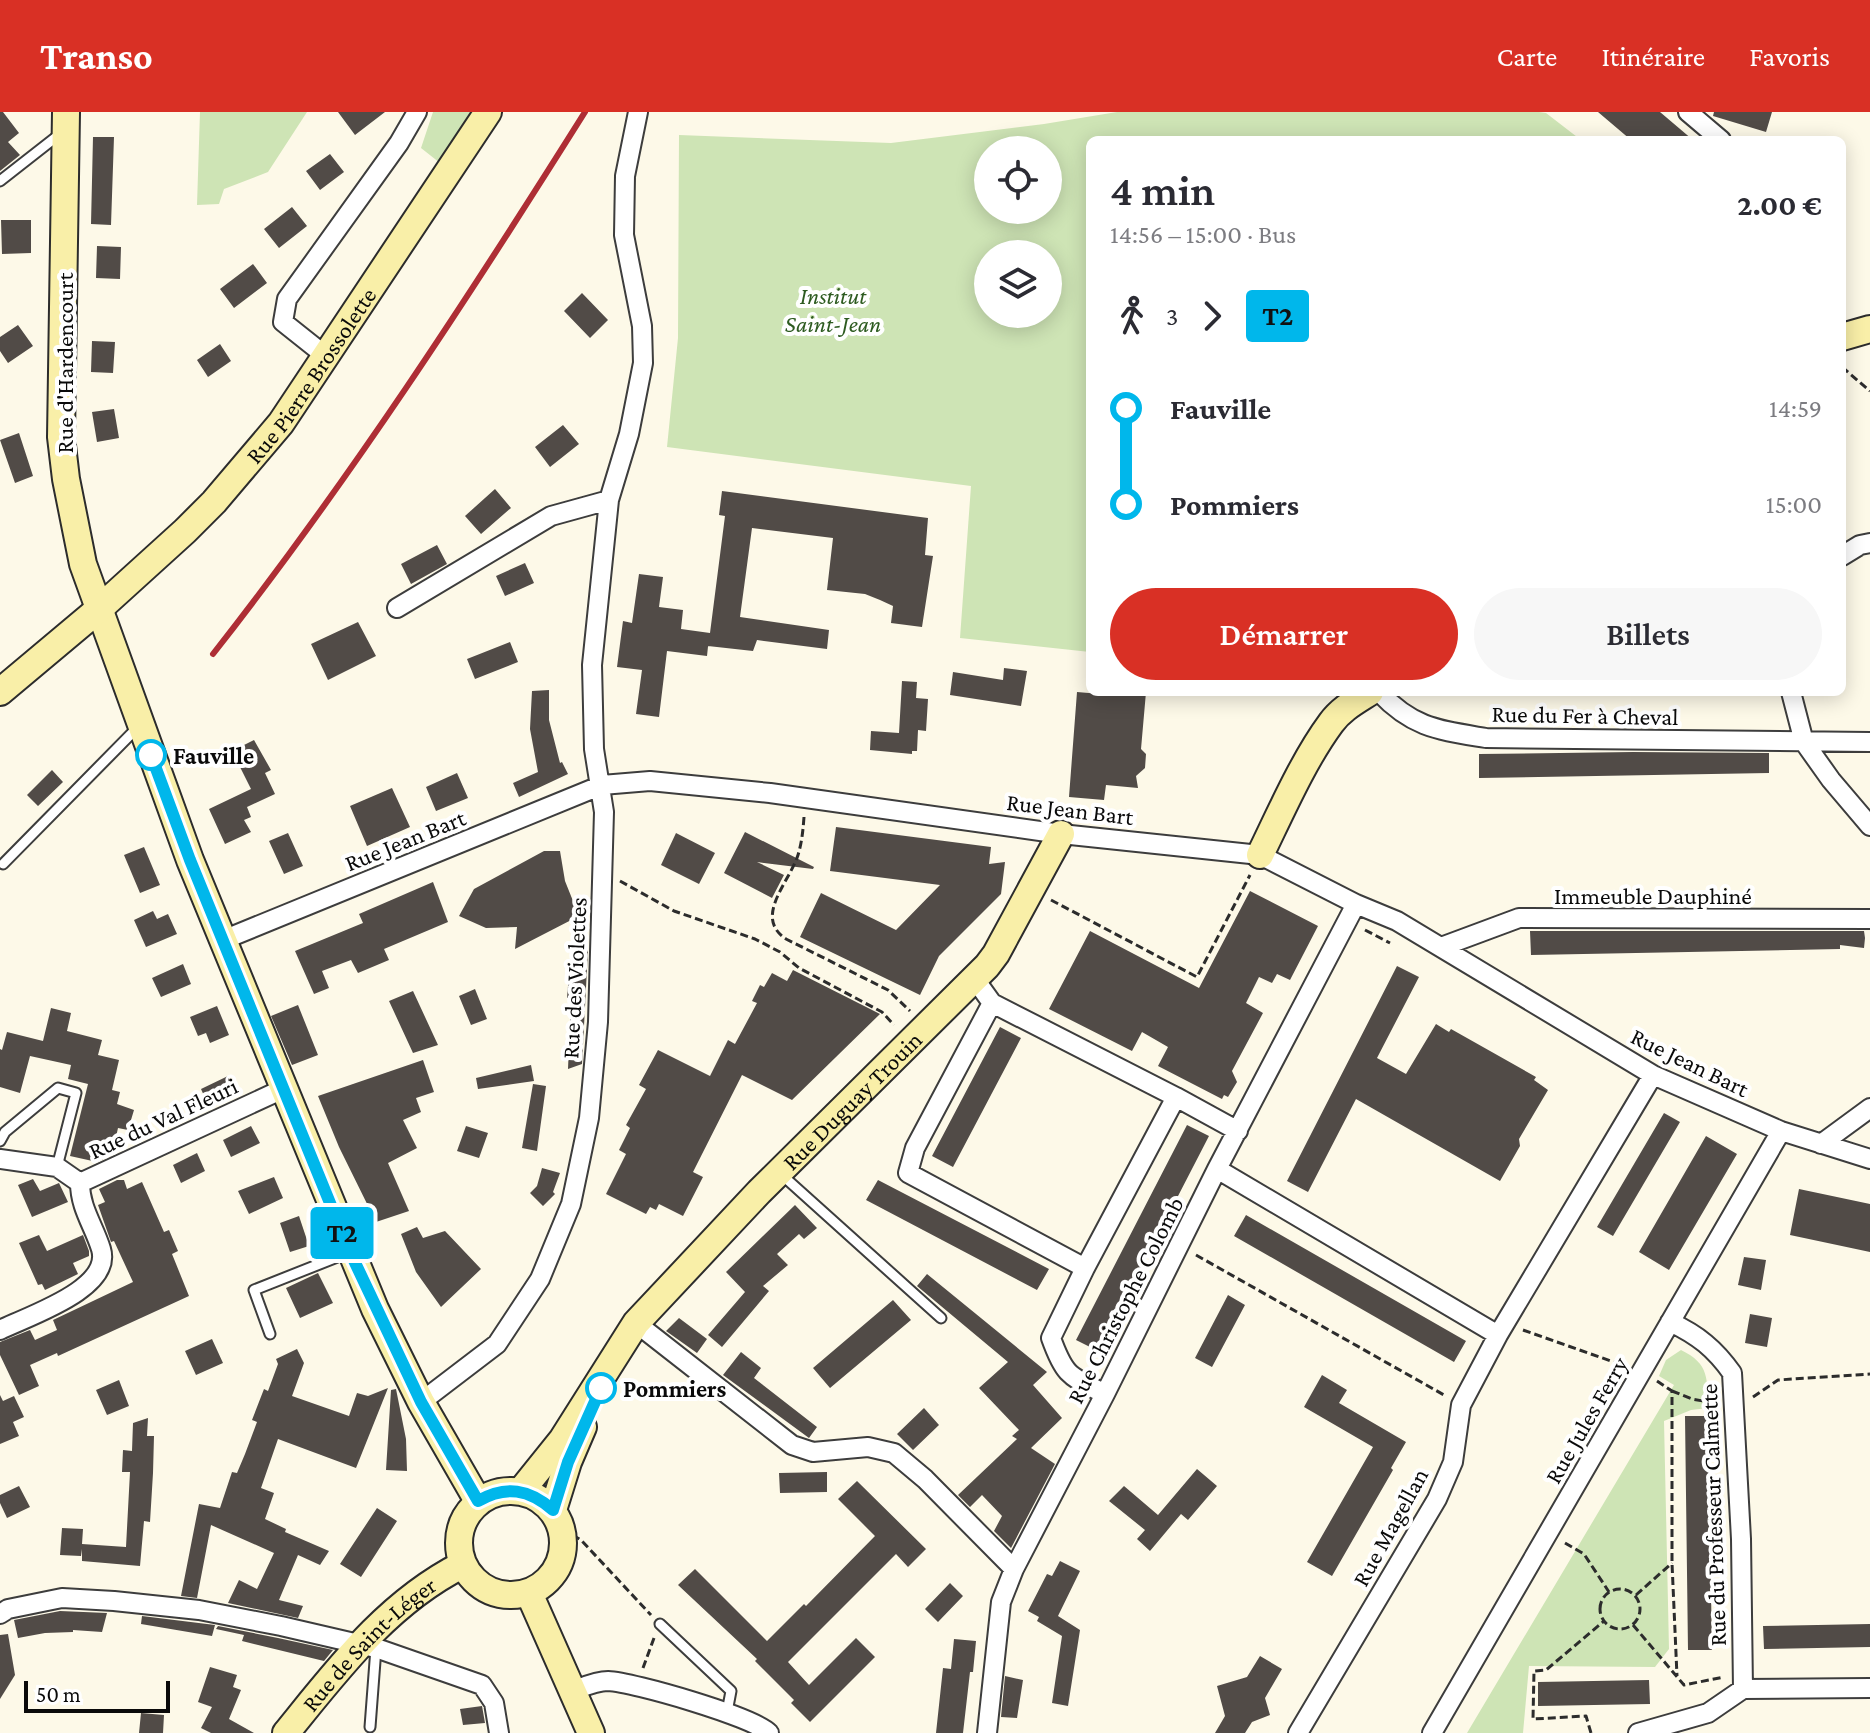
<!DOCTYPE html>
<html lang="fr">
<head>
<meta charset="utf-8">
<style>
	body { margin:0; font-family:"Crimson Pro",serif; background:#f7f7f7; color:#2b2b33; height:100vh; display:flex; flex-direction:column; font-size:30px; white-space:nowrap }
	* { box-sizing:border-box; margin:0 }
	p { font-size:26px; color:#7c7c81 }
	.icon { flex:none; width:44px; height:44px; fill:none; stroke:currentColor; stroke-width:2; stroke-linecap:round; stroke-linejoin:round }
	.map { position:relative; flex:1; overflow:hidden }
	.details { position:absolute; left:1086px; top:24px; width:760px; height:560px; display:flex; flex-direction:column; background:#fff; border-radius:12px; box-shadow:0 4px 20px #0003 }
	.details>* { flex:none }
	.badge { padding:0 16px; border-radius:6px; font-size:28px; line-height:52px }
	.tools { position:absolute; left:974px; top:24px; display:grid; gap:16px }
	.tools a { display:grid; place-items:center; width:88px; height:88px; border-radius:50%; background:#fff; box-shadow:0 4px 20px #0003; font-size:40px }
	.scale { position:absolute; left:24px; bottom:20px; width:146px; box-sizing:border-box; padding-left:8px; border:4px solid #0a0a0a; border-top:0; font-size:22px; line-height:28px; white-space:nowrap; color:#0a0a0a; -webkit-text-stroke:6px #fff; paint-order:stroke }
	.map>.badge { position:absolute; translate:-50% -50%; box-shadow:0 0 0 4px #fff }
	.legs { display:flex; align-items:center; gap:12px; height:88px; padding:0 24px; font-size:26px }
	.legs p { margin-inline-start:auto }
	.head { display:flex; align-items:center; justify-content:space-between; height:136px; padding:0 24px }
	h1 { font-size:44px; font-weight:600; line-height:60px }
	.action { display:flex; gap:16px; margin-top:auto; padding:16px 24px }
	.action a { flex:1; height:92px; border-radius:48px; background:#d93025; color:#fff; font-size:32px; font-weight:600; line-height:92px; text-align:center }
	.action a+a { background:#f7f7f7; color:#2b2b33 }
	ul { padding:0 24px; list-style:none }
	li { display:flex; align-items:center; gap:28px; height:96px; font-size:30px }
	li i { display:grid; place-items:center; width:12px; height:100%; margin:0 10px; background:currentColor }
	li i::after { content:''; width:20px; height:20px; margin:-10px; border:6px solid; border-radius:50%; background:#fff }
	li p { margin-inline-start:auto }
	li:first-child i { background:linear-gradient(#0000 50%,currentColor 0) }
	li:last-child i { background:linear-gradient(currentColor 50%,#0000 0) }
	header { display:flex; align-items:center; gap:48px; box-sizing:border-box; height:112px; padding:0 40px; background:#d93025; color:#fff }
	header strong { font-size:38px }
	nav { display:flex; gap:44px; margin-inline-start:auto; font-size:28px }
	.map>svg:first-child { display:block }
</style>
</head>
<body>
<header>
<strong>Transo</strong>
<nav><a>Carte</a><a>Itinéraire</a><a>Favoris</a></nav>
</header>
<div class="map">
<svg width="1870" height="1621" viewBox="0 0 1870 1621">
	<rect width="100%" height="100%" fill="#fdf9e8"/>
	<path fill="#cee4b5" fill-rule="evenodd" d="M200,0H307L268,60L224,77L219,92L197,93Z
		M433,0H474L440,51L421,36Z
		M1117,0H1539L1546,1L1581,28H1090V540L960,526L971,374L667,335L678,226L679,23L891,31L1044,12ZM1048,38V98H988V38ZM1048,142V202H988V142Z
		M1681,1238C1710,1252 1707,1267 1708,1296L1691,1298L1664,1309L1669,1537L1655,1555L1529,1554L1523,1621H1467L1674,1273L1659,1264L1666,1248Z"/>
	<path fill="#514b47" d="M0,0H3L19,21L8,30L20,43L0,59Z
		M338,0H385L355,23Z
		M1598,0H1660L1693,28H1631Z
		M1714,0H1772L1766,20L1713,4Z
		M93,25H114L111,113L91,112Z
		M330,42L344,60L320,78L306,59Z
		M292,95L307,114L279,136L264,117Z
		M1,108H31V141L2,142Z
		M97,134L121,135L120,167L96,166Z
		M253,152L267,171L234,196L220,177Z
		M582,181L608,208L590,226L564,199Z
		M18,213L33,234L8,251L0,239V225Z
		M92,229L115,230L113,261L91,260Z
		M220,232L231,249L208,265L197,248Z
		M114,297L119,326L97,330L92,300Z
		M563,313L579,332L550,355L535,335Z
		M19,321L33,364L15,371L0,328Z
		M495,377L511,396L481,422L465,404Z
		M722,379L928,406L925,443L933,444L922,515L891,511L893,494L880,488L865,482L827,478L833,426L752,416L740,505L829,518L827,537L757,528L753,539L708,534L709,525L707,544L667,539L659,605L636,602L642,558L617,555L623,509L632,511L639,462L663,465L659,495L683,498L681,517L710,521L725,404L719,403Z
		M437,433L447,452L411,472L401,452Z
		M525,451L534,471L505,484L496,464Z
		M358,510L376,544L328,568L311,532Z
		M510,530L518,550L475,567L467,547Z
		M1004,556L1027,559L1021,594L950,583L953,560L1003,568Z
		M902,569L917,570L916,586L928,587L926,619L918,618L917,639H912V642L870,638L871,619L899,621Z
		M549,578V608L560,651L562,650L568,662L519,685L513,671L538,660L530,617L532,579Z
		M1077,580L1112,583L1113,580H1146L1141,637L1146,642L1145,656L1136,664L1138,676L1106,673L1104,688L1069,685Z
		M254,628L271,658L265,661L275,682L247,695L251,705L244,708L251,720L225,732L209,697L251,677L232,639Z
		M1633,640L1769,641V661L1479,666V642Z
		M52,658L63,670L38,694L27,683Z
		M457,661L468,686L436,699L426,675Z
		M392,676L410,715L367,734L350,694Z
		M836,715L991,735L989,752L1005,750L1001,782L939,844L920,883L800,825L821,781L896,818L940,773L830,759Z
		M745,720L814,755L813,757L757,750L784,763L772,786L724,761Z
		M288,721L303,754L284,762L269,729Z
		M676,721L715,741L699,772L661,753Z
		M144,735L160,773L140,781L124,743Z
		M544,739H560L565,769L579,804L515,837L517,815L486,816L459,804L474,777Z
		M433,770L448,810L384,837L389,848L358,861L351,848L322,859L329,876L314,882L295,839L363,811L359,802Z
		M1250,779L1318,814L1290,868L1277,862L1272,871L1259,865L1246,891L1263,901L1232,959L1237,970L1228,985L1224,983L1222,987L1158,954L1168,935L1142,920L1132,939L1049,897L1090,819L1199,876Z
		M153,799L157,807L168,802L177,822L146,835L134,808Z
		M1530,819H1864L1865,826L1864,836L1840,833V837L1531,843Z
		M571,838H588L582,952L568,957L571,886H567Z
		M183,852L191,872L161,885L152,866Z
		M1397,854L1419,865L1377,946L1406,962L1436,912L1449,920L1451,917L1536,965L1534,968L1548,978L1519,1027L1520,1034L1500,1069L1356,987L1308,1080L1287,1069Z
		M793,858L880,902L792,988L742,963L693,1060L703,1065L683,1104L659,1092L656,1098L650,1095L646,1102L606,1082L626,1042L619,1038L630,1016L626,1013L646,977L639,973L658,938L710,964L728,928L735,932L757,891L752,889L760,873L764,875L772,861L787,869Z
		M475,877L487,907L471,913L459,884Z
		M413,879L438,933L413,941L389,889Z
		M298,893L318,943L292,953L271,904Z
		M217,894L229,923L210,931L206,921L198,924L190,905Z
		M51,896L71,901L67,919L102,928L98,943L119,948L112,978L120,980L117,992L134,998L128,1018L118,1016L114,1034L108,1033L103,1047L97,1050L70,1044L88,972L68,967L71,953L30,944L20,981L0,975V937L2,938L7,920L43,929Z
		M1000,915L1021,926L953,1055L932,1044Z
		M423,948L434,980L416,986L421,1000L403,1008L417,1036L388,1051L409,1099L376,1110L339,1035L318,984Z
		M531,953L534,969L478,977L476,966Z
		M228,964L236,982L209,995L201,977Z
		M533,972L546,974L537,1039L522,1036Z
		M1664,1001L1680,1010L1613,1124L1597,1115Z
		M1187,1013L1209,1024L1098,1239L1076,1228Z
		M251,1014L260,1031L231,1045L223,1028Z
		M466,1014L488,1021L479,1046L457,1039Z
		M1706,1024L1737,1042L1669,1158L1639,1140Z
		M197,1041L205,1059L181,1071L173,1053Z
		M542,1056L560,1061L553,1080L555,1082L543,1094L530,1081L537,1074Z
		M274,1065L283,1086L249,1102L238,1079Z
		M33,1067L40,1079L59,1071L68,1090L32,1105L18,1073Z
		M117,1068H124L127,1077L142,1070L164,1120L169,1118L178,1139L172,1142L189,1184L58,1244L57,1241L30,1253L39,1274L19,1283L0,1243V1230L30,1218L35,1228L57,1218L53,1208L133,1170L114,1129L111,1130L98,1093L105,1090L99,1077Z
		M878,1068L1049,1157L1037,1178L866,1088Z
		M1799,1077L1870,1092V1140L1790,1123Z
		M795,1093L817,1116L804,1127L799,1122L777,1142L788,1153L763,1174L769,1179L722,1235L708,1223L745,1180L726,1160Z
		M1246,1103L1466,1229L1454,1250L1234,1124Z
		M299,1104L309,1134L290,1140L280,1111Z
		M417,1115L423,1126L445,1119L481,1157L441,1195L416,1160L401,1122Z
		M39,1123L47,1139L83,1123L89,1139V1144L73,1151L78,1162L45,1178L42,1172L38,1173L19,1131Z
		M1744,1145L1766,1148L1761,1178L1738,1173Z
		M318,1161L333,1191L300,1206L286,1176Z
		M927,1162L1047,1260L1033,1273L1062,1306L1031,1336L1055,1352L1011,1436L994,1419L1002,1404L982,1383L970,1395L958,1383L1017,1327L1012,1324L1019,1318L979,1276L1008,1250L917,1174Z
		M1228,1183L1245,1193L1212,1255L1195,1246Z
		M893,1188L911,1208L830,1276L813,1256Z
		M1750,1202L1772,1206L1767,1235L1745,1231Z
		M679,1206L707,1227L697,1241L666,1219Z
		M212,1227L223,1251L196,1263L185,1239Z
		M297,1237L304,1251L292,1284L349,1304L357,1281L368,1284L388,1276L356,1356L278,1327L261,1376L274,1381L265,1407L286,1417L285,1420L329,1439L320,1453L298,1443L279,1488L303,1494L298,1506L228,1491L239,1468L257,1477L274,1441L211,1413L197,1486L181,1484L199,1392L220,1396L232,1360L237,1361L245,1342L257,1310L252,1308L264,1277L268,1279L278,1252L276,1247Z
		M741,1240L761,1256L754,1266L817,1315L809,1326L723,1263Z
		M1322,1263L1347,1278L1339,1291L1406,1330L1391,1356L1393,1358L1332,1464L1307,1450L1373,1335L1304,1295Z
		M119,1268L129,1294L107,1303L96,1278Z
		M396,1277L406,1327L407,1359L386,1358L391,1278Z
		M0,1283L3,1289L14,1284L24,1305L13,1310L19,1324L0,1332Z
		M924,1296L939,1313L913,1338L897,1322Z
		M1685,1304H1708L1712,1538H1688Z
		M148,1306L147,1324H154L153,1361L150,1410L144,1409L140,1454L82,1449V1437L81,1444L60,1443L62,1416L83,1417L82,1432L126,1435L130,1360H122L123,1338L132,1339L133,1311Z
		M1197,1357L1217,1374L1188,1408L1181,1402L1150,1439L1137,1427L1145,1418L1109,1389L1124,1374L1158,1403Z
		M827,1360V1380L780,1381L779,1361Z
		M857,1369L926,1437L908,1455L896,1442L788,1550L809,1573L856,1526L875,1545L810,1610L791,1591L794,1588L755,1549L757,1547L678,1473L695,1457L767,1529L804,1492L806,1494L875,1424L838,1387Z
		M19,1374L30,1395L7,1406L0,1391V1383Z
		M377,1396L397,1409L361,1465L340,1452Z
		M1060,1449L1080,1459L1058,1504L1080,1518L1068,1594L1052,1591L1062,1524L1037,1509L1039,1505L1028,1499L1047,1462L1052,1464Z
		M950,1471L963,1484L938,1510L925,1497Z
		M60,1499L107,1501L102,1520L73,1518V1520L45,1521L18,1526L14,1508Z
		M142,1504L215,1513L212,1524L141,1512Z
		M1870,1512V1535L1764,1537L1763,1514Z
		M218,1514L278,1526L333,1538L324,1549L242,1529L244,1523L216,1517Z
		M8,1522L15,1563L0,1587V1523Z
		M954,1527L976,1529L973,1560H970L963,1621H936L943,1556L951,1557Z
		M1260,1544L1282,1557L1265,1586L1270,1603L1252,1610L1245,1621H1215L1225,1604L1217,1574L1247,1565Z
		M210,1555L237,1563L233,1575L241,1578L229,1607L254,1621H211L201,1616L212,1595L198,1590Z
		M1005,1564L1023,1568L1017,1606L1001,1605Z
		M1649,1568L1650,1592L1538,1594V1570Z
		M482,1594L485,1611L463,1613L460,1597Z
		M141,1601L164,1603L163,1621H139Z"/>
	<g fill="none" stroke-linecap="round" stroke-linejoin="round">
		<g stroke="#3d3d3d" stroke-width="13">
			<path id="lane" d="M0,69L60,22
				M3,752L138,615
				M0,1029L5,1020L58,976L76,981L57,1055
				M782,1063L941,1206
				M270,1222L254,1178L350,1140
				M660,1512L731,1579L727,1600
				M370,1615L376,1536"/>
		</g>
		<g stroke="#3d3d3d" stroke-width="22">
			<path id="street" d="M1688,0L1721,28
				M327,245L283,210L287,187L399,31L417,0
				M1842,444L1860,433L1870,431
				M397,496L551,404L609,388
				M1379,580C1413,616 1438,618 1486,626L1870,630
				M1791,580L1804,630L1831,668L1870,714
				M223,828L602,673L650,669L770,681L1061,722L1260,743L1356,792L1397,809L1653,963L1781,1019L1870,1047
				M1441,835L1519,806L1870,807
				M974,866L992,891L915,1036L908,1061L1085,1156L1176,985L992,891
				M1176,985L1238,1019
				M1821,1032L1870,996
				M0,1047L57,1055L80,1071
				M1217,1057L1498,1223
				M80,1071L283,977
				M1085,1156L1051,1226C1065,1265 1070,1264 1105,1282
				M1670,1210C1698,1223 1715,1237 1732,1261L1741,1427L1743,1577
				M636,1211L792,1333L813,1340L868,1335L894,1341L925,1367L1014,1457
				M0,1218C28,1204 113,1177 101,1137C94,1114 80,1096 80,1071
				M421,1290L497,1232L540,1167L571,1092L589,1006L598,910L604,700L594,637L592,553L609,388L629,322L643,251L642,214L624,123L625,64L638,0
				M0,1502L8,1497L62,1486L114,1489L199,1498L281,1514L376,1536L482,1573L494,1591L499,1621
				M572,1579C583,1575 596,1569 608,1569C633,1570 754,1605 769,1621
				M987,1621L1001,1490L1014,1457L1105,1282L1217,1057L1356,792
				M1298,1621L1437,1387L1453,1350L1461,1293L1498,1223L1653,963
				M1432,1621L1781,1019
				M1638,1621L1708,1601L1743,1577L1870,1576"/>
		</g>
		<g stroke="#2c2c2c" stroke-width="30">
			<g id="secondary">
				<path d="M66,0L61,325L66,367L83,452L190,748L375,1197L421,1290L478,1389"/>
				<path d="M1842,225L1870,217"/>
				<path id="s1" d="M0,580L99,497L185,419L214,390L281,311L488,0"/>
				<path d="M1260,743C1281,700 1303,649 1331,611C1341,597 1356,589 1370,580"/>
				<circle cx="511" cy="1431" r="52"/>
				<path id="s2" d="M521,1379L562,1328L636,1211L759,1080L987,854L996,842L1061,722"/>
				<path d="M553,1398L568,1350L583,1315"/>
				<path d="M529,1481L591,1621"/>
				<path id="s3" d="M286,1621C338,1557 387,1491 462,1453"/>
			</g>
		</g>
		<path stroke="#2c2c2c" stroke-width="3" stroke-dasharray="8 4" stroke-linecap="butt" d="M1842,255L1870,279
			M804,705C803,718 802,730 798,743C789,771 753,805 786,827L888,878L910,899
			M620,769L674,799L755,827L780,840L799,856L882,900L894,913
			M1051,788L1197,865L1250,763
			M1365,818L1390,831
			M1196,1143L1444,1283
			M1523,1218L1625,1254
			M1657,1269L1672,1279V1451L1677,1564
			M1672,1279L1692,1287L1714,1291
			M1753,1285L1778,1268L1870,1262
			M562,1417L581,1428L651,1503
			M1565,1431L1584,1442L1609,1480
			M1600 1497a20 20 0 1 1 40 0a20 20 0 1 1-40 0Z
			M1636,1483L1672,1451
			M1633,1513L1684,1573L1724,1565
			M643,1556L654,1526
			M1591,1621L1586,1604L1533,1607L1534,1559L1546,1558L1604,1509"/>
		<use href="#lane" stroke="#fff" stroke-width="9"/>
		<use href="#street" stroke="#fff" stroke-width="18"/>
		<use href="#secondary" stroke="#f9efa8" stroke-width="26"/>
		<path stroke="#ae2e35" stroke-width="6" d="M213,542C349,369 468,186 585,0"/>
	</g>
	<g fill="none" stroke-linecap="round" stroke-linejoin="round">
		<g stroke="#fff" stroke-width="18">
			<path id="line-1" d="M151,643L190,748L350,1140L421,1290L478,1389C506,1373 529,1377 553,1398L568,1350L601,1276"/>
		</g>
		<use href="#line-1" stroke="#00b7eb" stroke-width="12"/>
	</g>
	<g fill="#fff" stroke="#00b7eb" stroke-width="4">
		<circle cx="151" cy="643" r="14"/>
		<circle cx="601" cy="1276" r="14"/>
	</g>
	<g text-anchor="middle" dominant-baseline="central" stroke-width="8" stroke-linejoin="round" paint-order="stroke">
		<g font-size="24" font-style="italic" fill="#2d5b20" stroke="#fff">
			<text x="833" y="183">Institut<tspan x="833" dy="28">Saint-Jean</tspan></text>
		</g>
		<g font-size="24" fill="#0a0a0a" stroke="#fff">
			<text transform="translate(64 251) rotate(-90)">Rue d'Hardencourt</text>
			<text stroke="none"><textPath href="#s1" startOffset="446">Rue Pierre Brossolette</textPath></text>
			<text transform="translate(1585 603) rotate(1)">Rue du Fer à Cheval</text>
			<text transform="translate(1070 697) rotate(7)">Rue Jean Bart</text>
			<text transform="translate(405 728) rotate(-22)">Rue Jean Bart</text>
			<text x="1653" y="783">Immeuble Dauphiné</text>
			<text transform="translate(574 866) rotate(-87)">Rue des Violettes</text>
			<text transform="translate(1690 950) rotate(26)">Rue Jean Bart</text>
			<text stroke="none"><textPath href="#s2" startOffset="514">Rue Duguay Trouin</textPath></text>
			<text transform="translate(163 1006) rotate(-25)">Rue du Val Fleuri</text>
			<text transform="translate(1125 1188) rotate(-63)">Rue Christophe Colomb</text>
			<text transform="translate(1586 1308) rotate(-60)">Rue Jules Ferry</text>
			<text transform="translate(1713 1403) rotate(-92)">Rue du Professeur Calmette</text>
			<text transform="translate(1390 1415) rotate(-61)">Rue Magellan</text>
			<text stroke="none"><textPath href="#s3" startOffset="122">Rue de Saint-Léger</textPath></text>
		</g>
		<g font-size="24" font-weight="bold" fill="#0a0a0a" stroke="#fff" text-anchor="start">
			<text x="173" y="643">Fauville</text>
			<text x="623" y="1276">Pommiers</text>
		</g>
	</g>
</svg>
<div class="tools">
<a><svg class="icon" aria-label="locate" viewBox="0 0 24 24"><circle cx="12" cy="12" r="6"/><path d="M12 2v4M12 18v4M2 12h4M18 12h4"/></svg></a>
<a><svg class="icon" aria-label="layers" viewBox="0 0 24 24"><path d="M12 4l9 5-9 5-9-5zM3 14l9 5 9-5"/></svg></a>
</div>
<div class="scale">50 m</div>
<b class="badge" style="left:342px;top:1121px;background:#00b7eb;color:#111">T2</b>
<section class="details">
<div class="head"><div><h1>4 min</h1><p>14:56 – 15:00 · Bus</p></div><b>2.00 €</b></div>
<div class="legs"><svg class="icon" aria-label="walk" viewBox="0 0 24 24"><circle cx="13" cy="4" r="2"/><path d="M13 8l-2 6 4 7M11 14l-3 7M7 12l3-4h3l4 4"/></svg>3<svg class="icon" aria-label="forward" viewBox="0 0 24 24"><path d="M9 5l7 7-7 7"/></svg><b class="badge" style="background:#00b7eb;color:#111">T2</b></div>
<ul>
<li><i style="color:#00b7eb"></i><b>Fauville</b><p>14:59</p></li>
<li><i style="color:#00b7eb"></i><b>Pommiers</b><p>15:00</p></li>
</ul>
<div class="action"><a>Démarrer</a><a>Billets</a></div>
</section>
</div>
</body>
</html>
